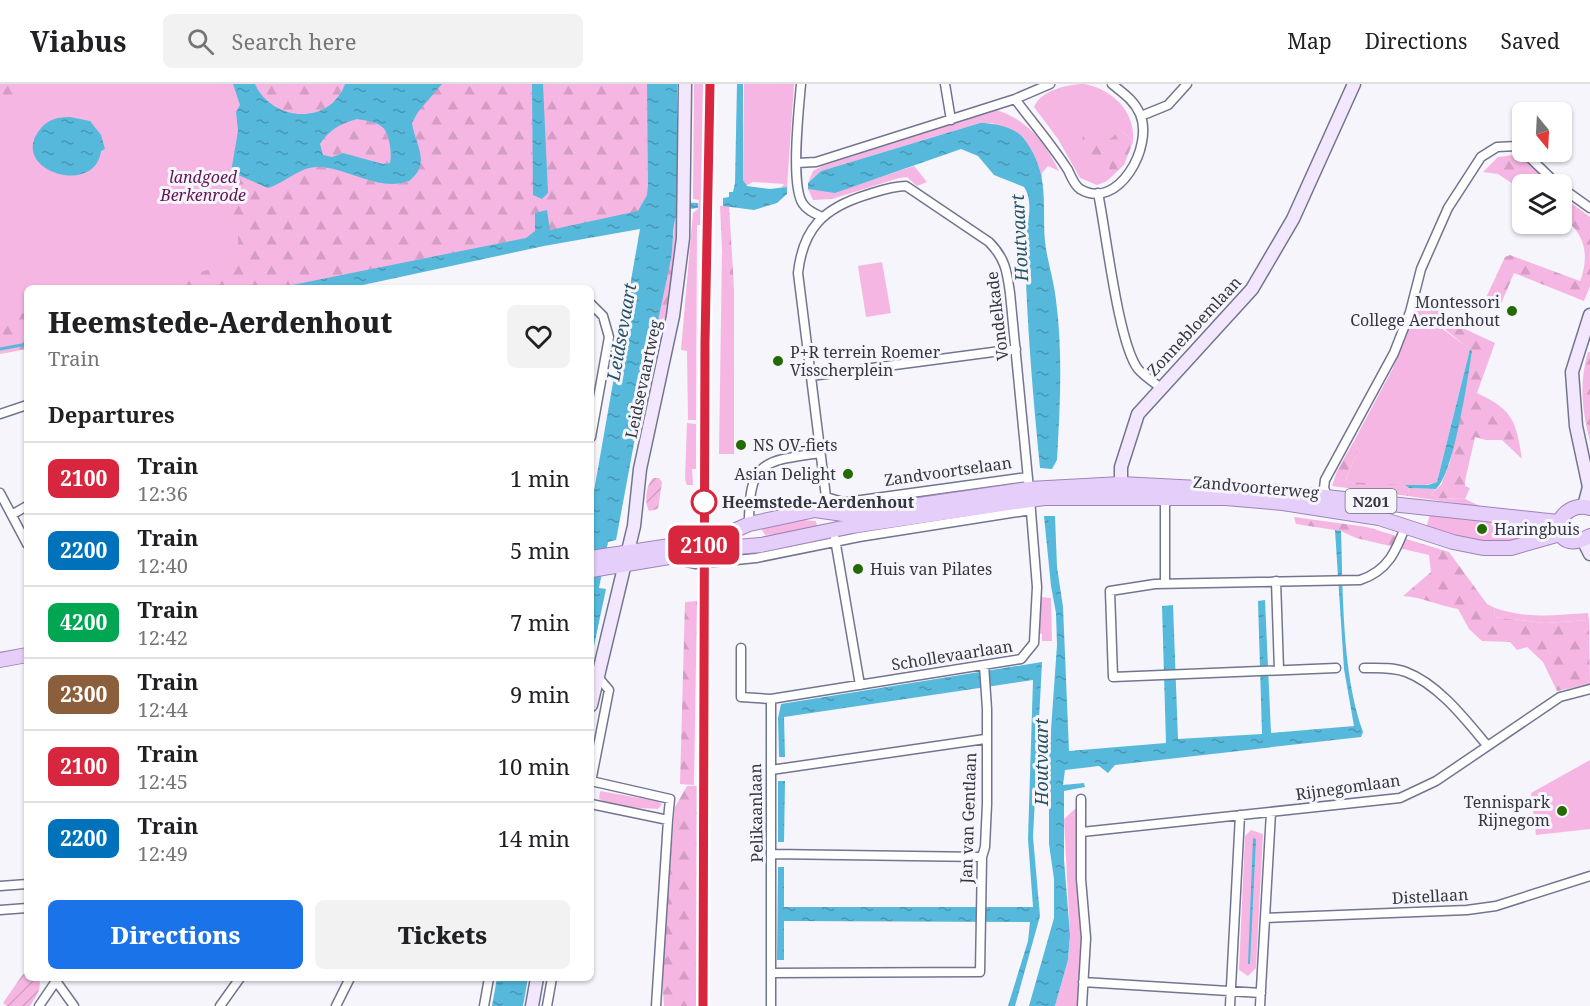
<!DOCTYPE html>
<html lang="en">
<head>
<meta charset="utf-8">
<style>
	body { margin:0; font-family:"Noto Serif",serif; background:#f2f2f2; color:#202124; height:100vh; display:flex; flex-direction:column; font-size:22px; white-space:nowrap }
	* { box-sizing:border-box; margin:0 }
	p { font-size:20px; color:#757577 }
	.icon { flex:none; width:33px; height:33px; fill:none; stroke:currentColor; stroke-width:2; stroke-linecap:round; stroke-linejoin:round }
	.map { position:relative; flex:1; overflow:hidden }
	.drawer { position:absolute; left:24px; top:201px; width:570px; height:696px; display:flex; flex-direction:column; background:#fff; border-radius:9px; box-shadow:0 2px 4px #0004 }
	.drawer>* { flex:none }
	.badge { padding:0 12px; border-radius:9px; font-size:21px; line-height:39px }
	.needle { width:39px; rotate:162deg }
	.tools { position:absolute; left:1512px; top:18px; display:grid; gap:12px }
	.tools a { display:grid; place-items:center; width:60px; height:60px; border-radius:9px; background:#fff; box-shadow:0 2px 4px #0004; font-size:30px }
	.map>.badge { position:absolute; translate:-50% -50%; box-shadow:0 0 0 3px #fff }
	h2 { padding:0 24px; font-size:22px; line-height:54px }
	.round { display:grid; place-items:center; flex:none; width:63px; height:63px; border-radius:9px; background:#f2f2f2 }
	.head { display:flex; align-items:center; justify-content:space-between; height:102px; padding:0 24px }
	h1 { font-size:28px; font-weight:800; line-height:45px }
	.primary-button { display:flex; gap:12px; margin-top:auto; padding:12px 24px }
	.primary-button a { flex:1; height:69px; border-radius:9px; background:#1a73e8; color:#fff; font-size:24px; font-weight:800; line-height:69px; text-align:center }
	.primary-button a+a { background:#f2f2f2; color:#202124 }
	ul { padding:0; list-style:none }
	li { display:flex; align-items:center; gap:18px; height:72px; padding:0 24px; border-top:2px solid #e0e0e0 }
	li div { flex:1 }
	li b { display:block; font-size:22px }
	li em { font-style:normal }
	li .badge { min-width:66px; font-weight:700; text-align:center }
	header { display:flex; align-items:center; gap:36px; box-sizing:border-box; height:84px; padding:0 30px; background:#fff; border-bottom:2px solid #e0e0e0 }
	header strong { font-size:28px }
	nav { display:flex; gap:33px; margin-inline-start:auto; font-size:21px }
	.search { width:420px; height:54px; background:#f2f2f2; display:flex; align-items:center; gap:15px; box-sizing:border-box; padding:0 21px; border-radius:9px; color:#757577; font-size:22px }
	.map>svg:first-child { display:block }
</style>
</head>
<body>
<header>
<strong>Viabus</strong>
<div class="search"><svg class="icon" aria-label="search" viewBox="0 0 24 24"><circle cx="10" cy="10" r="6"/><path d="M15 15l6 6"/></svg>Search here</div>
<nav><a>Map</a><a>Directions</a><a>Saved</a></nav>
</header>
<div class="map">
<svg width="1590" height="922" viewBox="0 0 1590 922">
	<defs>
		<pattern id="forest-firs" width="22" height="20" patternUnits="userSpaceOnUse" patternTransform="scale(1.5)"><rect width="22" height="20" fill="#f6b6e3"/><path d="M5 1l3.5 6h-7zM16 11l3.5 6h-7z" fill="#d49dc4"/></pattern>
		<pattern id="garden-furrows" width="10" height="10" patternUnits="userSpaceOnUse" patternTransform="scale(1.5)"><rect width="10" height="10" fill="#f6b6e3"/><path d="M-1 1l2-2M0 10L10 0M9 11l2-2" fill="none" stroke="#d49dc4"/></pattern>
		<pattern id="water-ripples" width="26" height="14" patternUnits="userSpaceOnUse" patternTransform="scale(1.5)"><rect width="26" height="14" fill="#56b9db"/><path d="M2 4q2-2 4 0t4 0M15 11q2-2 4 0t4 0" fill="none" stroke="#4897b3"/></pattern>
	</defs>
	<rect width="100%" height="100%" fill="#f5f5fb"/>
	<path fill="#f6b6e3" d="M0,0H656L654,133L277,204H27V253L0,259Z
		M694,0H704V141H697L696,336H688L687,267L681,266L693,129L698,125L699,116L693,115Z
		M744,0H794L787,103L781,104L784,100L753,98L746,102L743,96Z
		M1085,0C1113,6 1136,28 1133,58L1121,46L1107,97L1097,101L1080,94L1058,55L1034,23C1041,6 1068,0 1085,0Z
		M996,26C1027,35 1045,58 1059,87L1048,82L1042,89V95L1024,54L992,39H980L821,87L808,99L813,87L822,82Z
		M914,82L927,98L917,102L907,93L899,94L832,115L813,116L808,105L835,108Z
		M722,166L734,204V370H719Z
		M882,178L891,229L866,233L858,182Z
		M1415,225L1470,265L1437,398C1409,407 1374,401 1345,398L1358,366L1354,357L1393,284Z
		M687,339L696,340V385H692L693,401H687L685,395Z
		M1409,404L1436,405L1431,410L1438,414L1465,415L1482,423L1408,412Z
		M1431,427L1535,444L1537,452L1494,461L1426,444Z
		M802,436L816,437L817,442L798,448L765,451L761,444L765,441Z
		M1041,513L1051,514L1052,557H1042V550L1037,549Z
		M1495,524C1526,535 1556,531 1588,529L1589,536L1545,539L1494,533Z
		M1590,676V745L1536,751L1531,709Z
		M600,707L657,717L662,720L658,725C639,724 615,723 599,715Z
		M1076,724V794L1082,862L1077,922H1055L1068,876L1070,851L1064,735Z
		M1251,746L1263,750L1256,884L1248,892L1239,886L1245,752Z"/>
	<path fill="url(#forest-firs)" d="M0,0H28V8L0,27Z
		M255,0H345C330,42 272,38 255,0Z
		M442,0H532L533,111L538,115L548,108L543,0H647V111L638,127L632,130L549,147V139L534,129L535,147L526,154L277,204H161L173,197L229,179C249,161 230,137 232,115C233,107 238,100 242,93L268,104C285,99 300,82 319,83C349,84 379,108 409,97L422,78L412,39L418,28Z
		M357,35C364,36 375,38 381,42C390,47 392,71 390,79L383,80L343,69L332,73L323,71L320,60C329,46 341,39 357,35Z
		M1121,46L1133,58L1124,81L1107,97L1110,80L1098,81L1080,65L1083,52L1104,60Z
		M1513,71L1525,75L1549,100H1522V103L1513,100L1498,90L1483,88L1498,73Z
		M1562,112L1590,133V202L1584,217L1514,189L1498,227L1483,220L1505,173L1510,171L1580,197C1590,171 1585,149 1562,133Z
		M729,121L734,204L722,166L720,122Z
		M675,135L678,136L680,152L669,231L661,236L656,260L652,254L671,173Z
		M1419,213L1465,245L1495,259L1477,309C1514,326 1516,338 1522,375L1502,356H1486L1475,353L1465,397V402L1470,404L1465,415L1438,414L1431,410L1441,401L1450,378L1472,267L1432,235L1419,234L1415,225Z
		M27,229V265L0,270V232Z
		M1588,268H1590V357C1582,327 1579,298 1588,268Z
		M1354,357L1358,366L1345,398L1405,401L1409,404L1408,412L1332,402L1337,387Z
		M1294,433L1367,443L1449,468L1487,520L1495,524L1494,533L1545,539L1589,536L1590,600L1557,607L1543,578L1527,563L1517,566L1510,558L1482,557L1469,545L1458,525C1439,522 1422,513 1403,512L1431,488L1429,471L1356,454L1341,447L1296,440Z
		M697,517L694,701L680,700L685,518Z
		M687,702H698V922H664L662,894L672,756L675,723Z"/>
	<path fill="url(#garden-furrows)" d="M653,394H659L662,398L658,425L649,427C644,419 646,401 653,394Z
		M27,889V894H39C42,905 36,913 30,922H7L3,919L23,890Z"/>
	<path fill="url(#water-ripples)" fill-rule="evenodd" d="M233,0H255C272,38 330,42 345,0H442L418,28L412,39C415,61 432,79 409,97C378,108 349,84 319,83C300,82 285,99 268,104L231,88L238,47L236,28L240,21ZM357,35C364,36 375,38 381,42C390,47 392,71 390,79L383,80L343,69L332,73L323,71L320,60C329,46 341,39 357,35Z
		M532,0H543L548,109L542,115L533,111Z
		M647,0H677V115L680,118L698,119V124L679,126C671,139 674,160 671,175C651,267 634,359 617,451L616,456L608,458L599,504L606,505L591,576V424L640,145L544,162L349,204H277L526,154L535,147V129L547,126L550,146L638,127L647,111L648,101Z
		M737,0H743V96L747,102L770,105L787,103V110L777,119L754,126L723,122V114L729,113V108H733L735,99Z
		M70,33L90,37L101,51L105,65L101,67C95,113 11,87 38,48C46,36 56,33 70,33Z
		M980,39C994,39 1016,43 1025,56C1050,91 1042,119 1045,157C1047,177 1054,196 1056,216C1063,269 1060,323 1057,376L1052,385L1040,384C1033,313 1027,241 1025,170C1024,148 1036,121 1024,103L994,91L978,72L961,65L835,109L808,105V99L821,87Z
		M1470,265L1472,267C1468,293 1454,390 1436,405L1409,404L1405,401H1428L1437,398Z
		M1044,432H1055L1057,483L1063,523L1069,667L1166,659L1162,522L1173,521L1178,655L1262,650L1258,517L1265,516L1271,649L1354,642L1344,585L1335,446L1341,447C1343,509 1342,591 1363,648L1361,653L1115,681L1108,689L1099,682L1065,686L1063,701L1084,699L1085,703L1064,707V776L1070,851L1068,876L1055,922H1029L1054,834V795L1049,760V674L1057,561L1056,529L1051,502Z
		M1042,578L1033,753L1040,832L1015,922H1008L1028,857L1030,838L784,837V876H777L778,783H784V823H1033L1028,755L1033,596L784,633L785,673H779L778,634L781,620Z
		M778,697H785L784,758H778Z
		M1253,754L1256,755L1250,880H1248Z
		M497,894H528L523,922H492Z"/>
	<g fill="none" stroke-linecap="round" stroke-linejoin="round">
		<path stroke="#56b9db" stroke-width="3" d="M0,265L27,260"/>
		<g stroke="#72758f" stroke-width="11">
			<path id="street" d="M801,0C799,24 790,102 803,120C807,126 815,130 822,133
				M945,0L951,36
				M1015,15C1033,39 1052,61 1068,86C1071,92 1074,101 1080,105C1118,128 1154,62 1140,30C1134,16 1123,9 1112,0
				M1141,32L1168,21L1187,0
				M1524,68L1557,100
				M797,79L816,78L1015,15L1050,0
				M1562,104L1590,124
				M1098,109C1106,147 1118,259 1138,285C1144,292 1153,298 1160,303
				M591,220L603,232L609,253L591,353
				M811,292L1016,265
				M0,330L27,321
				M1027,393L854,417L843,418L826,413L798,189C803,144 824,124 866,111C879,107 892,102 906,102L989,158C1005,174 1007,187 1010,209L1029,405
				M0,409L27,460
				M1328,414L1324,404L1325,396L1394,269L1410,228L1421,185L1448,124L1481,73L1497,63L1517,62L1522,66
				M13,430L27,422
				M749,440C749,377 763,377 820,369
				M835,455L860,601
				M673,475L695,480L756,474L859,453L1031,426
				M1276,497L1279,586
				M1165,499V413
				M741,564V613L771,615L1021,575L1034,559L1037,503L1030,415
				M1336,584L1113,593L1110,507L1155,500L1360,496C1388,487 1396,467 1406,441
				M1364,584C1377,584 1393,583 1406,588C1438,600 1465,635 1486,660
				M771,615V922
				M771,686L985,655
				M591,698L609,606L598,593
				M1081,715V795L1086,854L1082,922
				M591,720L668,736L670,715L591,697
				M1082,748L1400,714L1436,697L1560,613L1590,605
				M772,770L982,773
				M0,802L27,800
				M0,826L27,824
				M1266,834L1467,826L1496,822L1590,792
				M771,889L980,888L982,773L985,763L987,720V625L984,581
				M56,897L74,922
				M1083,898L1261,909
				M39,922L56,897L55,894
				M220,922L240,894
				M336,922L350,894
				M484,922L489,894
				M547,922L552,894
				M656,922L668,736
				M1230,922L1240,731
				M1260,922L1271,728"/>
		</g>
		<g stroke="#72758f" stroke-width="15">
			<path id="secondary" d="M1121,408V383L1138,330L1252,205L1293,135L1354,0
				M1584,422L1589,403L1576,342L1572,288L1590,231
				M1583,456L1590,470
				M591,621L634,442L640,385L673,232L683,154L685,0
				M532,922L537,894"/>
		</g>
		<g stroke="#9e84b8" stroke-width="16">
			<path id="primary" d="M1590,424C1576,420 1562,427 1558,442C1562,461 1575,460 1590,452
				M591,474L716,455L749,440L815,426L850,431L1029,405L1121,400L1279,408L1558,438
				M591,486L723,464L761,461L852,442L1044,414H1226L1283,419L1379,434L1453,458L1483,464H1511L1560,450
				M0,576L27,571"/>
		</g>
		<use href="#street" stroke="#fff" stroke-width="8"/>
		<use href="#secondary" stroke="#f3e7fd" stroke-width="12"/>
		<use href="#primary" stroke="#e6cefa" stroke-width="14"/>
		<path stroke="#74747e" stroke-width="3" stroke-dasharray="8 8" stroke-linecap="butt" d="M703,922L705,258L710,0"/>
	</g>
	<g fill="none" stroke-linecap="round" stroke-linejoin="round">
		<g stroke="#fff" stroke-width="14">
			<path id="line" d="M703,922L705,258L710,0"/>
		</g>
		<use href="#line" stroke="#d7263d" stroke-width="9"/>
	</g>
	<g fill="#256a01" stroke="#f5f5fb" stroke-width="2">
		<circle cx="1512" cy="227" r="6"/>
		<circle cx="778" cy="277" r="6"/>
		<circle cx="741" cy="361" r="6"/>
		<circle cx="848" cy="390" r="6"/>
		<circle cx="1482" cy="445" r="6"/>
		<circle cx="858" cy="485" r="6"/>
		<circle cx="1562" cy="727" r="6"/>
	</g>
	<circle fill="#fff" stroke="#d7263d" stroke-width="3" cx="704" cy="418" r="12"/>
	<g text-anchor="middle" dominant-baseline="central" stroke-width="6" stroke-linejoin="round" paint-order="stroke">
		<rect fill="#f5f5fb" stroke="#6f6f7a" stroke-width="1.5" x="1345.5" y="405" width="51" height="24" rx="4.5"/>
		<g font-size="15" font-weight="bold" fill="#353642">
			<text x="1371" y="417">N201</text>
		</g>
		<g font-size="16" font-style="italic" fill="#631253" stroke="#f5f5fb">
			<text x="203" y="93">landgoed<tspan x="203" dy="18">Berkenrode</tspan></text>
		</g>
		<g font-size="16" fill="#353642" stroke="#f5f5fb" text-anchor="start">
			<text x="1500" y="218" text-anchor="end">Montessori<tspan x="1500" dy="18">College Aerdenhout</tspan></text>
			<text x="790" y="268">P+R terrein Roemer<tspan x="790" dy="18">Visscherplein</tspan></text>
			<text x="753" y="361">NS OV-fiets</text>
			<text x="836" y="390" text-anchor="end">Asian Delight</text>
			<text x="1494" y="445">Haringbuis</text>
			<text x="870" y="485">Huis van Pilates</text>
			<text x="1550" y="718" text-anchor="end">Tennispark<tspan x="1550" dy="18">Rijnegom</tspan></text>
		</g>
		<g font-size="16" fill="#353642" stroke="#f5f5fb">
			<text transform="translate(997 232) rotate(-97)">Vondelkade</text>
			<text transform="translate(1194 242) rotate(-47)">Zonnebloemlaan</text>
			<text transform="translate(643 295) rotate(-78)">Leidsevaartweg</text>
			<text transform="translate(948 387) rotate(-8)">Zandvoortselaan</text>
			<text transform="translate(1256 403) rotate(5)">Zandvoorterweg</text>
			<text transform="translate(952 571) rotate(-9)">Schollevaarlaan</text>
			<text transform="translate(1348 703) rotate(-8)">Rijnegomlaan</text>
			<text transform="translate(756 729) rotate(-91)">Pelikaanlaan</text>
			<text transform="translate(968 734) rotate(-88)">Jan van Gentlaan</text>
			<text transform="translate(1430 812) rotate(-3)">Distellaan</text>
		</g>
		<g font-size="16" font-weight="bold" fill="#353642" stroke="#f5f5fb" text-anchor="start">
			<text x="722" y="418">Heemstede-Aerdenhout</text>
		</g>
		<g font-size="18" font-style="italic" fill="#275261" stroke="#f5f5fb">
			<text transform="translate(1019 154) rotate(-93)">Houtvaart</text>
			<text transform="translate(621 248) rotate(-80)">Leidsevaart</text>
			<text transform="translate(1041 678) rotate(-90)">Houtvaart</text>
		</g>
	</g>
</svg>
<div class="tools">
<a><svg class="needle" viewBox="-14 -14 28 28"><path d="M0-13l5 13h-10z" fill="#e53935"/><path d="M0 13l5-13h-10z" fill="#757577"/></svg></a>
<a><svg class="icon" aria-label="layers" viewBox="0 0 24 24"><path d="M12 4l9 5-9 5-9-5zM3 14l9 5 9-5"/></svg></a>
</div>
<b class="badge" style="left:704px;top:461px;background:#d7263d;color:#fff">2100</b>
<section class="drawer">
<div class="head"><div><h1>Heemstede-Aerdenhout</h1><p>Train</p></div><a class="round"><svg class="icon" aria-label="heart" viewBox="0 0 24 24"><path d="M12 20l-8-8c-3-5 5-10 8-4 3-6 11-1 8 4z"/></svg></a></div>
<h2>Departures</h2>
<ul>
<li><span class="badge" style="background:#d7263d;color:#fff">2100</span><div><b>Train</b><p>12:36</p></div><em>1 min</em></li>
<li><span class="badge" style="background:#0072bc;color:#fff">2200</span><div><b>Train</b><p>12:40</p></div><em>5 min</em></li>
<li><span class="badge" style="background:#00a651;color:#fff">4200</span><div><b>Train</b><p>12:42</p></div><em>7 min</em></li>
<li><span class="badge" style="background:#8b5e3c;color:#fff">2300</span><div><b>Train</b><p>12:44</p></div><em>9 min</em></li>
<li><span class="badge" style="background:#d7263d;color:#fff">2100</span><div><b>Train</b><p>12:45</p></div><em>10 min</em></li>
<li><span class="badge" style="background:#0072bc;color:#fff">2200</span><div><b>Train</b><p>12:49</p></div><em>14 min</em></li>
</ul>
<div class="primary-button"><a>Directions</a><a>Tickets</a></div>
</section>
</div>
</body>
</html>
